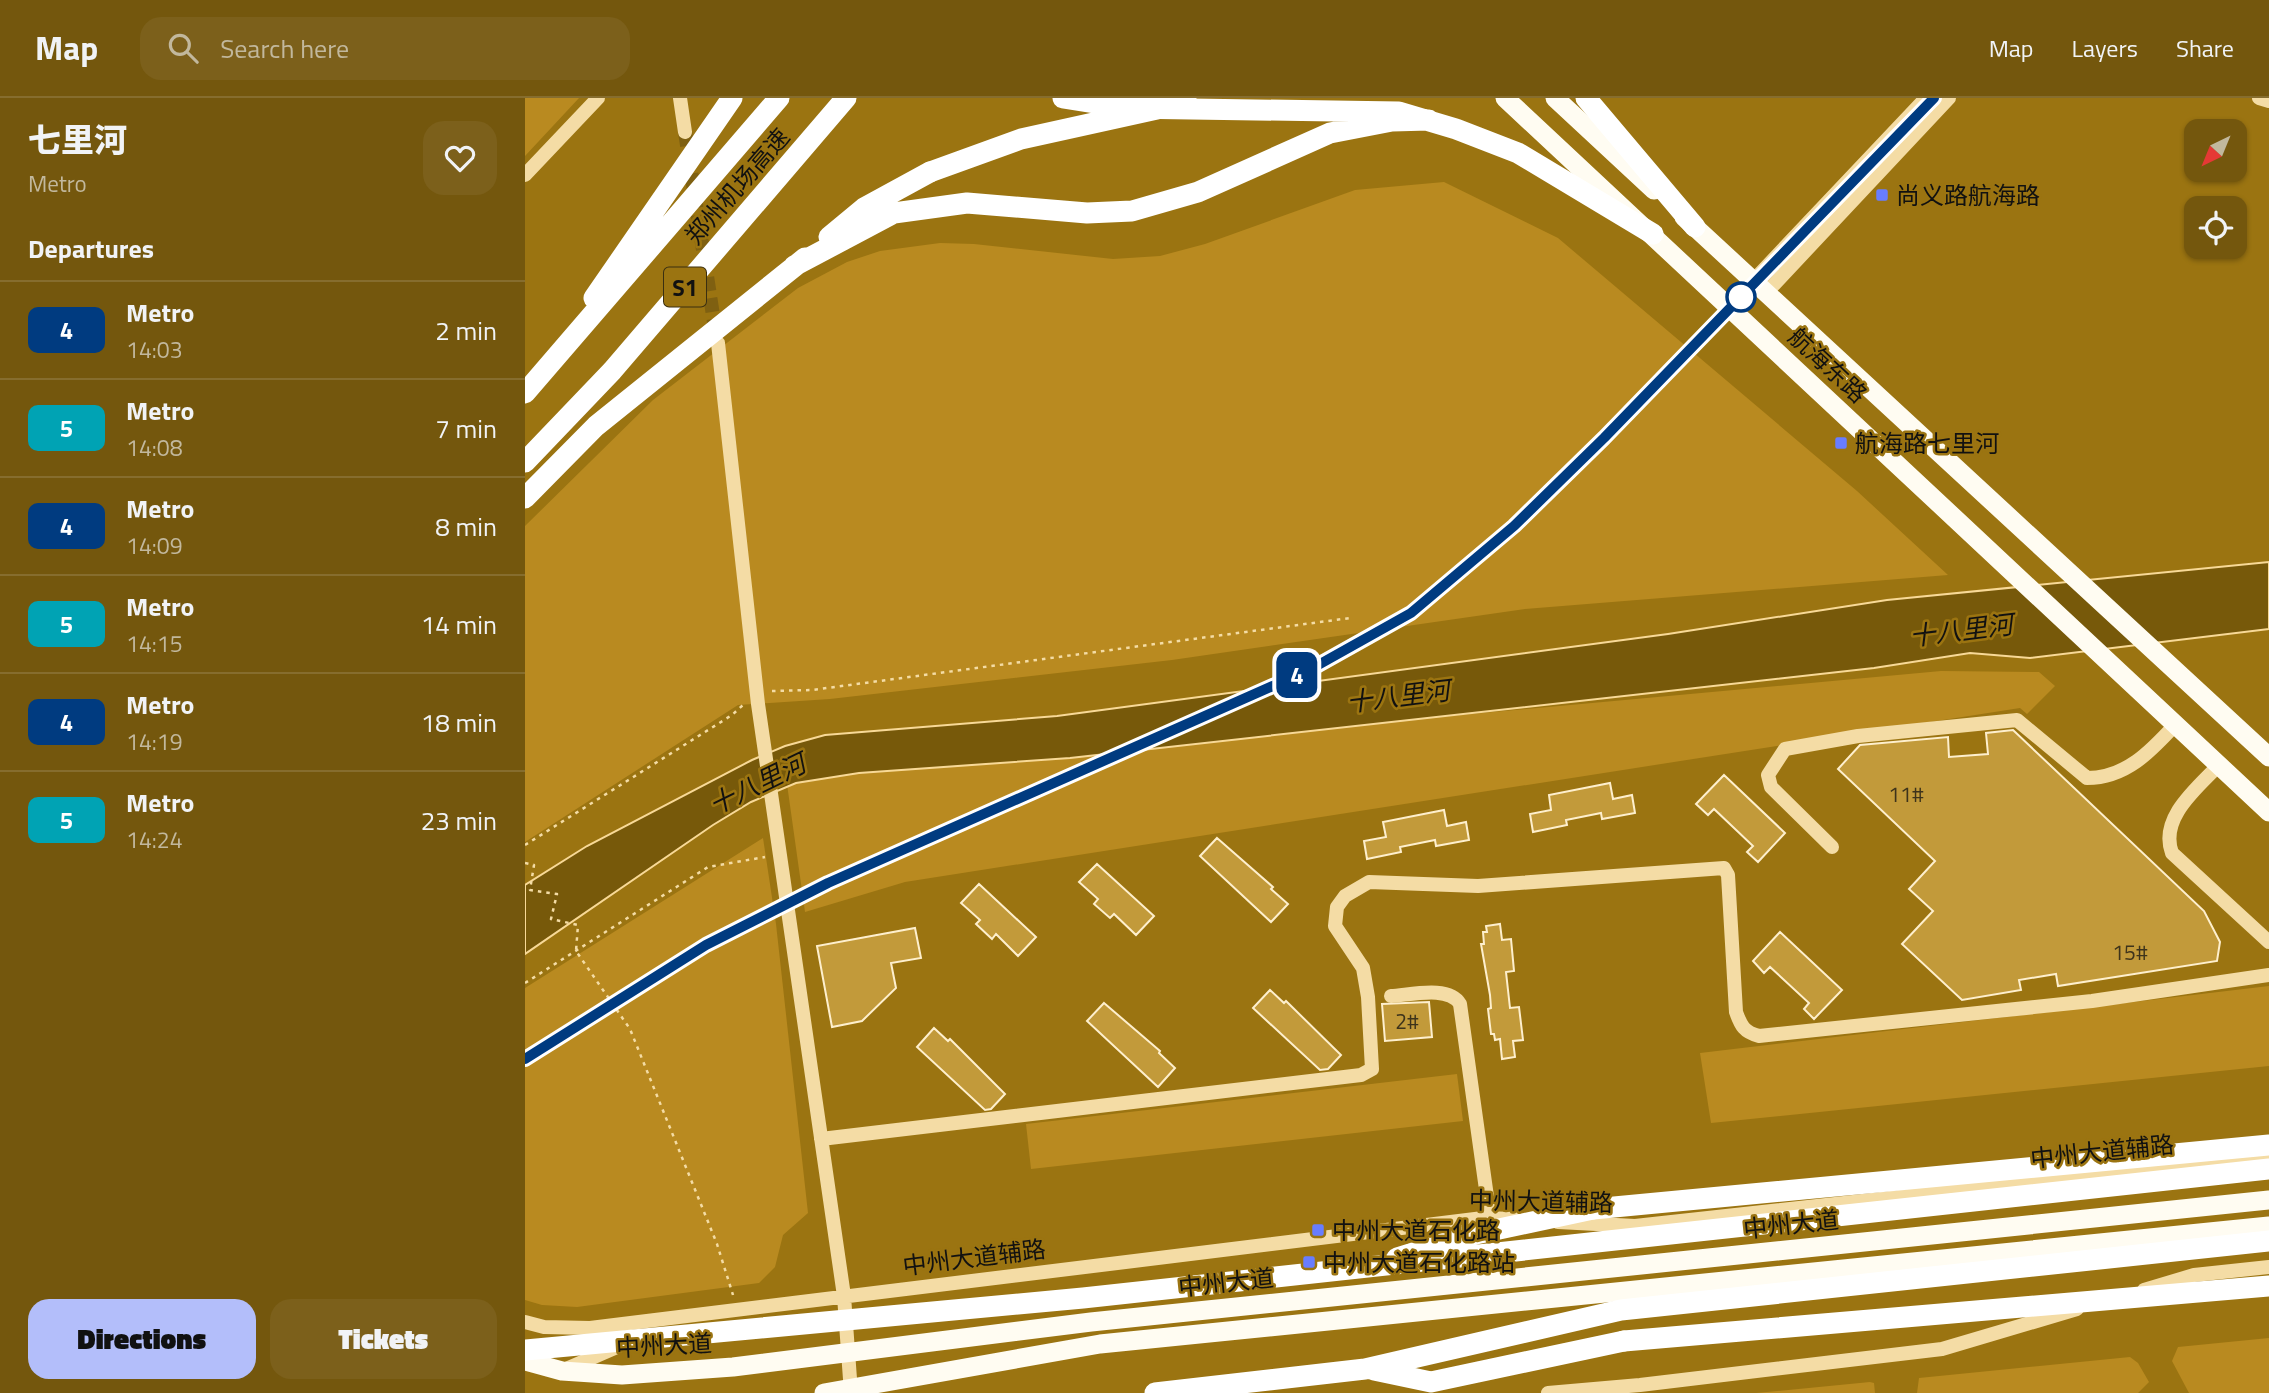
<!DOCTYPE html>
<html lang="en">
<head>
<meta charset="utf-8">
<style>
	body { margin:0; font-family:"Titillium Web","Noto Sans SC",sans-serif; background:#7c601b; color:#f1f3f6; height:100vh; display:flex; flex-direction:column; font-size:26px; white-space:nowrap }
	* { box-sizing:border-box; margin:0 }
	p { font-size:23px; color:#c2b89d }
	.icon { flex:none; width:38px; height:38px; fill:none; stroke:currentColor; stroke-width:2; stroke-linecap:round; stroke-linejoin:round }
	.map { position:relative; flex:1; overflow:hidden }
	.sheet { display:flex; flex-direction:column; background:#74570d; width:525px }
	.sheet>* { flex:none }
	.badge { padding:0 14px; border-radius:10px; font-size:24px; line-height:46px }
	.needle { width:46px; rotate:223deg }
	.controls { position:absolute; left:1659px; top:21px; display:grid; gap:14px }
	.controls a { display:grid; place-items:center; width:63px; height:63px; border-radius:14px; background:#74570d; box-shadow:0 2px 5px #0004; font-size:35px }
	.map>.badge { position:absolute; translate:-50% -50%; box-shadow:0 0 0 4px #fff }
	h2 { padding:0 28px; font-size:26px; line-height:63px }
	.round { display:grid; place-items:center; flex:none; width:74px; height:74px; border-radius:21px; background:#7c601b }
	.head { display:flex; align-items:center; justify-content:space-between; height:119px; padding:0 28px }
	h1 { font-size:33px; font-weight:800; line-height:52px }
	.primary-button { display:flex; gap:14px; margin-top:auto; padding:14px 28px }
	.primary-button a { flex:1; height:80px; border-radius:21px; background:#b3befa; color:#111; font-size:28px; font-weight:800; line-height:80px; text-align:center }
	.primary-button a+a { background:#7c601b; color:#f1f3f6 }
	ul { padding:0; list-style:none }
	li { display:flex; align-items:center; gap:21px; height:98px; padding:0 28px; border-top:2px solid #866d2e }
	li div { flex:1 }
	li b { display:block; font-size:26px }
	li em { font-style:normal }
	li .badge { min-width:77px; font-weight:700; text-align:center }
	header { display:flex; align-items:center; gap:42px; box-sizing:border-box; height:98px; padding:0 35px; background:#74570d; border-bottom:2px solid #866d2e }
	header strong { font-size:33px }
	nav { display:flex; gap:38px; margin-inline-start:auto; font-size:24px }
	.search { width:490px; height:63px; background:#7c601b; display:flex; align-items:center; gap:18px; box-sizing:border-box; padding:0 24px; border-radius:21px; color:#c2b89d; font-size:26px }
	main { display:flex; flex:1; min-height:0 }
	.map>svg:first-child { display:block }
</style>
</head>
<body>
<header>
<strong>Map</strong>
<div class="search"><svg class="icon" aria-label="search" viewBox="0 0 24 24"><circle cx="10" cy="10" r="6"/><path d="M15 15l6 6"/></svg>Search here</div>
<nav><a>Map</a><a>Layers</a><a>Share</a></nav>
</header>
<main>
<section class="sheet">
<div class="head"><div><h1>七里河</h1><p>Metro</p></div><a class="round"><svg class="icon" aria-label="heart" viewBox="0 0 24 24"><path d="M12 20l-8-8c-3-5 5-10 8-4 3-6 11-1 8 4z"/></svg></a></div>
<h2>Departures</h2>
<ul>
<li><span class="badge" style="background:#003b80;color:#fff">4</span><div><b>Metro</b><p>14:03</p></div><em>2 min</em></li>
<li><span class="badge" style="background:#00a3b4;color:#fff">5</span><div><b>Metro</b><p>14:08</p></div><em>7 min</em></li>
<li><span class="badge" style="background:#003b80;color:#fff">4</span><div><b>Metro</b><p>14:09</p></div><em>8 min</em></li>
<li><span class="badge" style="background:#00a3b4;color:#fff">5</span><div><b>Metro</b><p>14:15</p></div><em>14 min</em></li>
<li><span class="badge" style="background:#003b80;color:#fff">4</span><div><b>Metro</b><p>14:19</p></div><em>18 min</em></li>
<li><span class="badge" style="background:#00a3b4;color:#fff">5</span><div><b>Metro</b><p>14:24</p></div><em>23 min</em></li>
</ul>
<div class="primary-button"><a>Directions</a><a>Tickets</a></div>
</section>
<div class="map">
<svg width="1744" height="1295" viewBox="0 0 1744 1295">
	<rect width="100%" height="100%" fill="#9b7411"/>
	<path fill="#b98a20" d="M0,0H54L0,58Z
		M919,84L1033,140L1332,393L1423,477L1000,511L647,562L305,601L213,607L0,744V428L128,302L273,190L322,164L355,153L415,145L449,146L588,161L635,158L680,146L830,92Z
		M1416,573L1514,574L1530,588L1502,616L1495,610L380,784L280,814L261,679Z
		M238,740L251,826L283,1115L258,1137L250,1169L234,1185L52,1209L17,1207L0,1202V890Z
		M1744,888V968L1186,1025L1175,955Z
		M932,976L938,1023L506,1071L501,1026Z
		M1744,1240V1295H1664L1647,1263L1653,1249Z
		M1605,1259L1613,1265L1624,1284L1613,1295H1392L1394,1280Z
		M1345,1284L1349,1285L1350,1295H1231Z"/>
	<path fill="#77590a" stroke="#f8d997" stroke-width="2" d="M1744,464V531L1505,560L1445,555L1349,570L545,660L334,675L271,685L226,704L188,727L0,856V787L62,748L227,662L260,648L300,637L532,618L1143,536L1362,502Z"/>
	<path fill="#c29a3a" stroke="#feefcd" stroke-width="2" d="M1488,632L1679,813L1695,844L1692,863L1533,888L1531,876L1494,882L1496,892L1437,902L1377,846L1408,813L1384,791L1410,763L1313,671L1335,647L1423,639L1424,659L1463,656L1461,635Z
		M1199,677L1260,735L1233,764L1222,754L1228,748L1189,711L1183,717L1171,706Z
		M1085,685L1088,701L1107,697L1110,715L1077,721L1076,715L1041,722L1042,727L1008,734L1005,716L1026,712L1024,697Z
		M919,712L922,728L941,724L944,742L911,748L910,742L875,749L876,754L842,761L839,743L861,739L858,724Z
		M692,740L748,789L746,791L763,806L746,824L675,758Z
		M572,766L629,818L611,837L589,816L585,820L569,806L573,801L554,784Z
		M454,786L511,839L493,858L471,836L467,841L451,826L455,822L436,805Z
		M975,826L977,842L986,841L989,873L981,874L985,910L994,909L998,942L988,943L990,959L977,961L975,941L970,942L969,936H966L963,911L966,910L965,897L956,846H959L958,834H962L961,828Z
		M390,830L396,860L366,865L371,890L337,923L307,929L292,848Z
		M1255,834L1317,892L1289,921L1279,911L1284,905L1245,869L1239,875L1228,863Z
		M745,892L759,905L761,903L816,957L803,971L795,972L728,910Z
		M904,904L907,939L860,943L857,906Z
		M579,905L635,953L634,955L650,970L633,989L562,923Z
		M409,930L423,943L425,941L480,996L466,1011L460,1012L392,949Z"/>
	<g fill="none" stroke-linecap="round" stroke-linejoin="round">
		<path stroke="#7f6011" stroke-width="14" stroke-dasharray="14 7" stroke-linecap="butt" d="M160,34L191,237"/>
		<path stroke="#f4dca5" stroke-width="2.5" stroke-dasharray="3.5 5" stroke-linecap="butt" d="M247,593L287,592L825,520
			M0,747L207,617L218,607
			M0,765L9,767L5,792L32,796L26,821L53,827L51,853L105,931L192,1146L208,1197
			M0,885L183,769L240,759"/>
		<path stroke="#f4dca5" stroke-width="14" d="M155,0L160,34
			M1734,0L1744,3
			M0,77L73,0
			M1228,183L1401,0
			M1241,195L1424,0
			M193,245L233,606L319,1198L326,1295
			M1694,667C1672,690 1634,720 1647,755L1744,844
			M1307,749L1246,689L1243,677L1260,651L1333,638L1492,622L1562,680C1601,680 1626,653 1650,627
			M866,898C885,897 924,887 935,906L965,1120
			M296,1041L836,977L847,971L843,899L838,870L810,828L812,809L820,798L844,784L953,788L1199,770L1203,777L1211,914C1216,928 1219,934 1234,938L1567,903L1744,877
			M1033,1124L1110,1128L1744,1058
			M1619,1192L1669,1177L1744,1169
			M0,1224L19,1229L65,1230L958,1120L989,1121
			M39,1272L94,1248
			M1023,1295L1115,1287L1417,1251L1552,1211"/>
		<path stroke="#fffcf2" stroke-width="19" d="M980,0L1744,714
			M1030,0L1129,92
			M1159,119L1744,659
			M0,1263L37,1273L97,1277L208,1269L566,1224L1744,1102
			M299,1295L575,1246L1744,1128"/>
		<path stroke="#fff" stroke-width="21" d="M538,0L601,10L874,14L931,31L993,55L1128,136
			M1061,0L1170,129
			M304,139L339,110L405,74
			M269,168L369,115L442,105L562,115L607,113L673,94L805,35L867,23L904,22
			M69,200L207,0
			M0,295L254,0
			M0,364L87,273L321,0
			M0,400L71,328L280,160
			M1068,1111L1744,1047
			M872,1160L946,1137
			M849,1272L906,1284L1099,1243
			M630,1295L840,1271L1096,1212L1744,1143"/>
		<path stroke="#fff" stroke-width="21" d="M405,74L496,41L632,11L661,0
			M946,1137L1068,1111
			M1099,1243L1744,1188
			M0,1252L558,1200L1744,1071"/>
	</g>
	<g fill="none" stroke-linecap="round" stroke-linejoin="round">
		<g stroke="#fff" stroke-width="16">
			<path id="line" d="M0,961L181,847L303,785L786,571L886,515L989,428L1079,340L1409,0"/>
		</g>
		<use href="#line" stroke="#003b80" stroke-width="10"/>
	</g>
	<g fill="#687dff" stroke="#9b7411" stroke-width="2.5">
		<rect x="1350" y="90" width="14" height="14" rx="3.5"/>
		<rect x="1309" y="338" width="14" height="14" rx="3.5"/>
		<rect x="786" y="1125" width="14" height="14" rx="3.5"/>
		<rect x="777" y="1157" width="14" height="14" rx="3.5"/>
	</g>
	<circle fill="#fff" stroke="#003b80" stroke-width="3.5" cx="1216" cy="199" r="14"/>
	<g text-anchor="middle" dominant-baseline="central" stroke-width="5" stroke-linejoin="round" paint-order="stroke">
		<g font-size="21" fill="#3d331b">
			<text x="1381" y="696">11#</text>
			<text x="1605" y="854">15#</text>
			<text x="882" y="923">2#</text>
		</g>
		<rect fill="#9b7411" stroke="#3a2f11" stroke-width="2" x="139" y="169.5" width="42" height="39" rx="5"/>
		<g font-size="23" font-weight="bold" fill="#111">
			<text x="160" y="189">S1</text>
		</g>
		<g font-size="24" fill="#111" stroke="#9b7411">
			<text transform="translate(212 88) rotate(-49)">郑州机场高速</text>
			<text transform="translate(1303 267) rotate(43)">航海东路</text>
			<text transform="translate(1577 1053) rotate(-6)">中州大道辅路</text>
			<text transform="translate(1016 1103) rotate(1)">中州大道辅路</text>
			<text transform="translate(1266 1126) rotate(-6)">中州大道</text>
			<text transform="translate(449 1159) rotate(-7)">中州大道辅路</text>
			<text transform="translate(701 1184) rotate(-6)">中州大道</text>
			<text transform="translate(139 1247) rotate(-3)">中州大道</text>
		</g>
		<g font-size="24" fill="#111" stroke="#9b7411" text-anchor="start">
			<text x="1371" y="97">尚义路航海路</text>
			<text x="1330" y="345">航海路七里河</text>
			<text x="807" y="1132">中州大道石化路</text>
			<text x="798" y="1164">中州大道石化路站</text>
		</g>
		<g font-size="26" font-style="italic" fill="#111" stroke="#9b7411">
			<text transform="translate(1436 532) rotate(-7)">十八里河</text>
			<text transform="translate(873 598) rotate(-7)">十八里河</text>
			<text transform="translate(232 686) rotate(-26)">十八里河</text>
		</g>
	</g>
</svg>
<div class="controls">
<a><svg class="needle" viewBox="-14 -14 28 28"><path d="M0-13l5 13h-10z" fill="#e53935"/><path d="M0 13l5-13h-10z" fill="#c2b89d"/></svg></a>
<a><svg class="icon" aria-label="locate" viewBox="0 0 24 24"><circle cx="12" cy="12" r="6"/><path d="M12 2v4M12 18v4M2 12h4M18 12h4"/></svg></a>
</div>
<b class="badge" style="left:772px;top:577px;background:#003b80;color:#fff">4</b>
</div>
</main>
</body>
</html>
